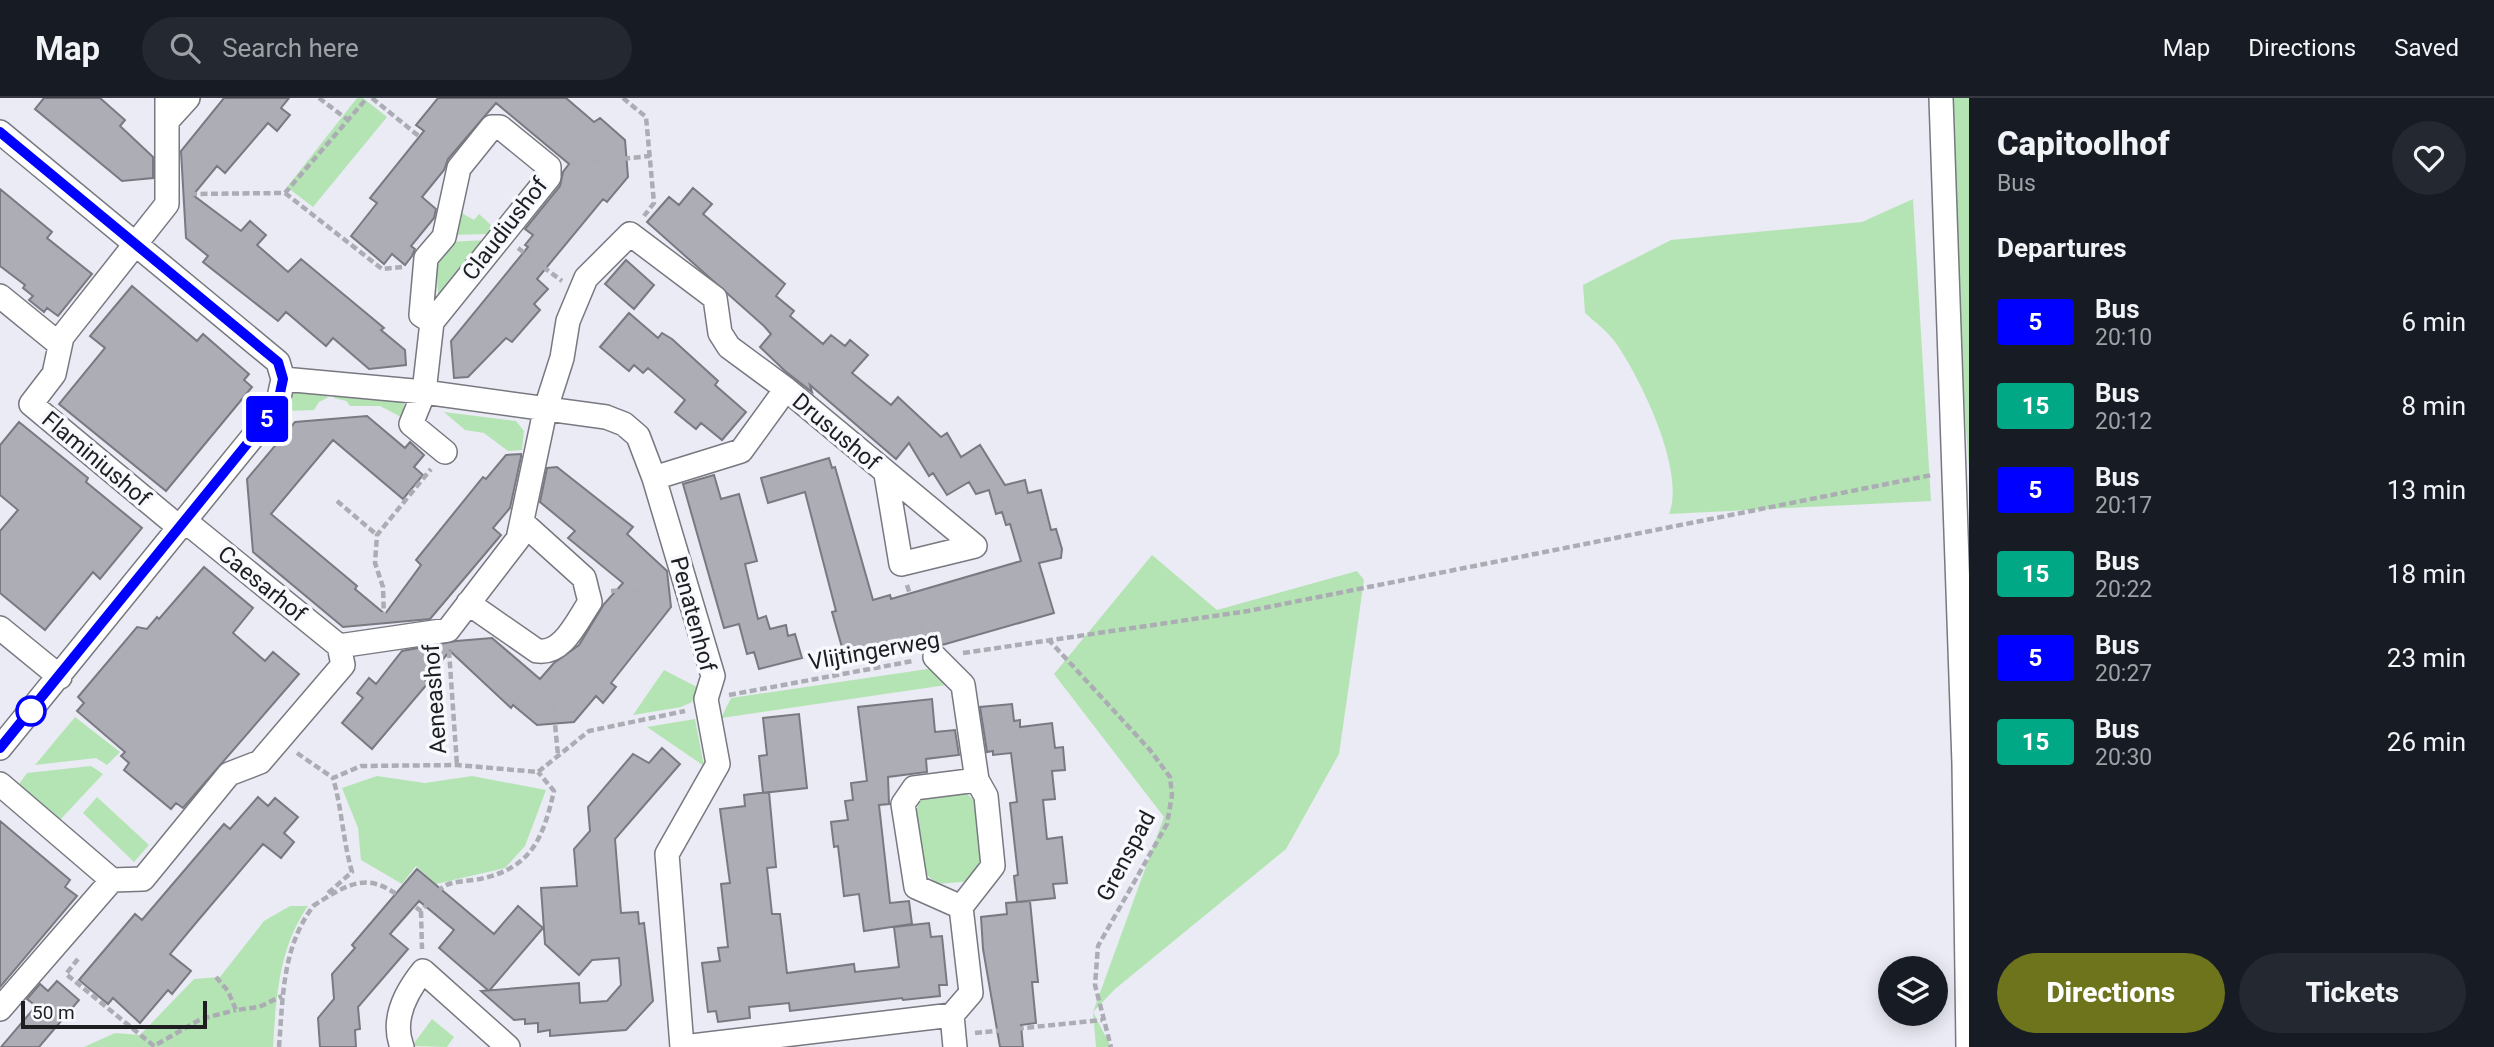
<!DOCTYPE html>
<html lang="en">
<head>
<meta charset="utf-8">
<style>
	body { margin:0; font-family:Roboto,sans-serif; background:#242831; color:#f1f3f6; height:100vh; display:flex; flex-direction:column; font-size:26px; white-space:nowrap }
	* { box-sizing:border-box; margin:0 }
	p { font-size:23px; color:#9ea1a6 }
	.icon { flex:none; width:38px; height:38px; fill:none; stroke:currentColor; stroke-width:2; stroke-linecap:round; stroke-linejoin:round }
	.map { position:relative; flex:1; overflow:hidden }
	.panel { display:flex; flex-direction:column; background:#171b24; width:525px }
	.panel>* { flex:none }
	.badge { padding:0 14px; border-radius:5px; font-size:24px; line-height:46px }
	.controls { position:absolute; left:1878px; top:858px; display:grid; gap:14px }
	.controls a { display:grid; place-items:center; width:70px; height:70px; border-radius:50%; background:#171b24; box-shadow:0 4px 18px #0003; font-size:35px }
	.scale { position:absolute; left:21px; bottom:18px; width:186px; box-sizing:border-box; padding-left:7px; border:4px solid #1e1e21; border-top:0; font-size:19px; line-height:24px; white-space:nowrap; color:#1e1e21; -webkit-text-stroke:5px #f8f9fe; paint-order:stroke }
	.map>.badge { position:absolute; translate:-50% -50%; box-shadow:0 0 0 4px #fff }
	h2 { padding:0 28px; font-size:26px; line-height:63px }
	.round { display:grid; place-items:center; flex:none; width:74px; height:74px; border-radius:37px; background:#242831 }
	.head { display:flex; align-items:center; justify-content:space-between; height:119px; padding:0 28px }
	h1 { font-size:33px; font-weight:800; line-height:52px }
	.cta { display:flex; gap:14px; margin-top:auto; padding:14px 28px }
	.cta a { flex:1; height:80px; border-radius:42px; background:#6e741b; color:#fff; font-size:28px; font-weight:800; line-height:80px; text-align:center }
	.cta a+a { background:#242831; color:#f1f3f6 }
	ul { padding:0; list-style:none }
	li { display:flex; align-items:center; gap:21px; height:84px; padding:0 28px }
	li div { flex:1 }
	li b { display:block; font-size:26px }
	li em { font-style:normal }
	li .badge { min-width:77px; font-weight:700; text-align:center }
	header { display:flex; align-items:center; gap:42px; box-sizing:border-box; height:98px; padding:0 35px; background:#171b24; border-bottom:2px solid #363941 }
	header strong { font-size:33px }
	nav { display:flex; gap:38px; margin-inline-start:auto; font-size:24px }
	.search { width:490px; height:63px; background:#242831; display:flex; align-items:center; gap:18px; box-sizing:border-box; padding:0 24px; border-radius:38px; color:#9ea1a6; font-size:26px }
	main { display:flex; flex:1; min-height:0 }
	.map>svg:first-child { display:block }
</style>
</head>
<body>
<header>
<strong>Map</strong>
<div class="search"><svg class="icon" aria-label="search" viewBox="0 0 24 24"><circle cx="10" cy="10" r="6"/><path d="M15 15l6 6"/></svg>Search here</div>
<nav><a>Map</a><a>Directions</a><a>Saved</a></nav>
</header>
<main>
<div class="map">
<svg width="1969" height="949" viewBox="0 0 1969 949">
	<rect width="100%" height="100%" fill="#eaebf4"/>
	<path fill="#b5e4b4" d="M357,0H363L387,19L313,109L287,89Z
		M1945,0H1969V370L1952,148Z
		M1913,101L1931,403L1669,416C1686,373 1641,282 1616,245C1608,234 1595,224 1585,215L1583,187L1671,142L1862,124Z
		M458,113L474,122L479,116L492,128L487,136L452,137Z
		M489,142L439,206L435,159L446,144Z
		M295,290L328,292L327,300L319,304L314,312L288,313Z
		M335,294L404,300L403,320L380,308H350L346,303L334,300Z
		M444,314L516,323L524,333L522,352L508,353L484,335L465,332Z
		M1152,457L1217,512L1357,473L1364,482L1339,656L1286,751L1115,891L1093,914L1111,949H1096L1093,914L1164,719L1054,576Z
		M934,570L953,586L721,620L731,600Z
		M664,572L697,589L692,604L681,609L633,617Z
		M75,619L120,654L107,667L96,660L35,667Z
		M695,621L704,668L647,629Z
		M91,668L103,676L59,723L17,689L27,675Z
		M377,678L425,685L472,678L546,692L525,748L505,770L436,786L416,768L402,786L361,762L358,730L342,690Z
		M966,695L978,706L984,768L973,783L937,786L924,774L916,712L921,702Z
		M97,699L149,747L134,764L83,715Z
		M290,808H308C279,849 276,900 273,949H84L115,935L140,937L194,881L220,879L264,823Z
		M432,921L454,939L447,949L412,948Z"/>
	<path fill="#acadb5" stroke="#797a81" stroke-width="2" d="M44,0H100L125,22L120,28L153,59V80L122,83L35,11Z
		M224,0H289L281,10L290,17L277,33L268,25L225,75L217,68L193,97L241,133L250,123L266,137L257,147L288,174L301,161L384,230L381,232L405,252L406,267L369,271L333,240L326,248L286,214L278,223L203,164L208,158L186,140L181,53Z
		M438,0H566L594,24L600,20L625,42L628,79L607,104L603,101L537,181L548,191L534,206L540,212L512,244L506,240L468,279L454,280L451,243L528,149L525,147L533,137L525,131L560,88L563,74L569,66L496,5L448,61L444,72L422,99L436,111L434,120L411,148L415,151L412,158L405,167L392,156L384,166L351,138L377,105L370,100L424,33L416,27Z
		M693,90L712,106L703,116L785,186L776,198L794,213L790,218L823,246L831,237L845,248L850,242L868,257L852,275L891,307L898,299L941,339L947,335L961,359L980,347L1005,387L1025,382L1028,395L1041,392L1051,432L1056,431L1062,451L1061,460L1039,465L1054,515L942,547L936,535L845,560L832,514L836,513L805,394L768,405L761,380L829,360L832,370L835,369L873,502L890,497L891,501L1021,463L1010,426L1006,427L1002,414L996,416L989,392L976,396L969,384L947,397L933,375L929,378L909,345L896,361L810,287L812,294L785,273L760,249L771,236L764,228L647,124L669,99L679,107Z
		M0,91L52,134L47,140L92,176L58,218L47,210L44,214L29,202L33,198L23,190L25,187L0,168Z
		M626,162L654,187L634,211L605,186Z
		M132,188L197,243L203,236L249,276L244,282L252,289L166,393L59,306L105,250L90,238Z
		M629,215L658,240L662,235L672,241L718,283L715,287L746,314L722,342L701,325L696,331L675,314L685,302L648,270L643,275L634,267L629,273L600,249Z
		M367,318L405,350L410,344L424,357L414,369L423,377L403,401L333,342L271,416L357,488L355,491L385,516L421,467L416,462L483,379L486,381L506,357L521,356V359L510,410L493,430L501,437L430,521L343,529L253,454L247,381L295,324Z
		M19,324L88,380L86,384L142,430L100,481L93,474L45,532L0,495V433L18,412L0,397V347Z
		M557,369L633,429L627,436L667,473L671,509L611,585L616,589L603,605L596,598L574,624L537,627L513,607L511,610L450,553L425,582L428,585L372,651L342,625L363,600L357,595L369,580L376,586L402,553L456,543L492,540L540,581L554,565L579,547L604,506L623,485L568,440L575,433L540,404L547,370Z
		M714,377L721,401L739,396L757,463L745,466L758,521L766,518L770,531L786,527L788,538L795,536L802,560L759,571L754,554L747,556L739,526L724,530L683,386Z
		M204,469L253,510L233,535L265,563L273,554L299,576L183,710L176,705L171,711L124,672L129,665L121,658L125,654L77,613L84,605L78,599L137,529L147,531L157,519L159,521Z
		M932,601L935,634L955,632L959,657L926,661L927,674L888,679L889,706L879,707L890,805L909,803L912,826L864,833L859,796L844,798L838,748L834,749L831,724L848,722L845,703L853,702L851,685L867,683L858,609Z
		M1012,606L1014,623L1020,622V629L1052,625L1055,650L1063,649L1065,672L1052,673L1055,701L1043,702L1047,741L1062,739L1067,785L1053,786L1055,800L1017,804L1014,778L1018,777L1010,705L1017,704L1011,655L993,657V653L987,654L980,609Z
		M799,616L807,690L763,695L759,658L767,657L763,620Z
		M662,650L680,666L615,741L621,815L638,814L639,826L644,825L653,903L626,932L550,938V932L538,934V925L525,926V921L514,922L481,893L579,885L580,905L607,903L621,887L619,860L592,862L579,877L545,846L541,790L577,788L574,751L590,733L588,709L633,656L649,665Z
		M769,694L776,769L767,770L772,816H780L787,875L854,866L855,874L899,869L894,829L929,825L931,839L942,838L947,887H939L940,898L903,902L902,900L790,913L789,905L749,909L750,920L718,924L716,913L708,914L702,865L720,863L718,850L728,849L721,786L730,785L720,711L745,708L744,697Z
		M258,699L268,708L275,700L298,719L284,735L294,744L281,760L263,746L195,826L170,856L191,873L172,896L168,892L140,925L113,900L108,906L79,882L135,816L142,822L224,726L230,731Z
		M0,723L70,782L65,789L77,798L0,889Z
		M417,771L494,836L518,808L543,830L489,893L439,850L454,832L419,803L390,836L408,851L358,909L360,931L355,932L356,949H320L318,920L334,901L332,876L355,850L352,847Z
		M1030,803L1038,884H1032L1036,925L1021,927L1023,949H1000L983,851L981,819L1007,816L1006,805Z
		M57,883L79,902L39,949H1L36,908L27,901L40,886L48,893Z"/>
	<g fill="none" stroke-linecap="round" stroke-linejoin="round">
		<g stroke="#777880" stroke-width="26">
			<path id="minor" d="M167,0V106L62,239L54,276L31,306L180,430
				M1941,0L1964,666L1968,949
				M168,22L188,0
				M0,34L278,264L283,281L277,309L0,650
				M0,198L59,246
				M432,224L421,217L426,160L444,139L459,70L492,29H500L549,69V79L432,224L424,294L411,326L445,354
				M283,281L424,294L606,319L624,326L638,338L654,380L713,578L706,601L718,666L667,756L682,949
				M654,380L741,353L786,291
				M468,505L537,553C563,557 577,523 590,504L584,480L523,425
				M0,530L60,579
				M339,548L448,532L518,441L545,313L562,260L568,223L586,180L630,136L715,200L720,235L729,249L786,291L975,448L901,466L886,376
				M935,559L963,587L977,682L986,698L993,768L961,809L971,895L952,917L955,949
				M0,686L112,782L143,781L229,676L260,664L343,567L339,548L185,423
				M961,809L916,789L903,706L914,690L977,682
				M0,911L112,782
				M402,949C391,921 406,894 423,873L508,949
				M683,949L952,917"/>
		</g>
		<path stroke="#acadb4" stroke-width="4.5" stroke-dasharray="7 3.5" stroke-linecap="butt" d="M319,0L348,22
			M372,0L442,57
			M623,0L646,19L654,105L644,118
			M571,66L650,58
			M285,95L382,171L402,169
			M190,96L285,95L367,0
			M518,150L562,183
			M337,403L377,437
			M907,487L924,542
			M611,493L665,490
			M384,521L383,489L375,465L377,437L431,371
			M1048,541L1150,652L1170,679L1172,697L1167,726L1098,848L1095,887L1111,949
			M449,553L457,667
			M963,555L1248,513L1932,377
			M550,575L558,657
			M729,597L913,563
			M297,655L333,680L361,668L457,667L538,674L589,633L685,613
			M328,795L352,774C343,743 342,711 333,680
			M313,808C365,774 373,778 421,813C428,806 435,795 443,789C451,783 469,783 480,781C532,770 543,740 554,693L538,674
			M421,813L422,851
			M78,861L66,876L154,948L201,921L236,912
			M216,879L228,893L236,912L259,909L282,898
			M975,935L1102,922
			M279,949C283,899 282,849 314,807"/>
		<use href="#minor" stroke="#fff" stroke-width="23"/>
	</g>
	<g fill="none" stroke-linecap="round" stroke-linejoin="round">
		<g stroke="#fff" stroke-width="16">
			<path id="line" d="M0,34L278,264L283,281L277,309L0,650"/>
		</g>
		<use href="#line" stroke="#00f" stroke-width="10"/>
	</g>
	<circle fill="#fff" stroke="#00f" stroke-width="3.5" cx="31" cy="613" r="14"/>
	<g text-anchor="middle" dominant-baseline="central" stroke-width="7" stroke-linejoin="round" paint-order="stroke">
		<g font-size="23" fill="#1e1e21" stroke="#f8f9fe">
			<text transform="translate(505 131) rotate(-52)">Claudiushof</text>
			<text transform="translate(836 334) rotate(40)">Drusushof</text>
			<text transform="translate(96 361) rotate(40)">Flaminiushof</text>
			<text transform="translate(262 486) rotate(39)">Caesarhof</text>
			<text transform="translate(693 516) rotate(75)">Penatenhof</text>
			<text transform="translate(874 553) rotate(-10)">Vlijtingerweg</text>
			<text transform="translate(435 601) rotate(-94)">Aeneashof</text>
			<text transform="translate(1126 758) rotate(-62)">Grenspad</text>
		</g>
	</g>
</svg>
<div class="controls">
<a><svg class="icon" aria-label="layers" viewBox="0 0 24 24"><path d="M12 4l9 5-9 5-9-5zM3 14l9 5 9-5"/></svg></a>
</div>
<div class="scale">50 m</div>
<b class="badge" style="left:267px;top:321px;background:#00f;color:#fff">5</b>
</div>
<section class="panel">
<div class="head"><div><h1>Capitoolhof</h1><p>Bus</p></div><a class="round"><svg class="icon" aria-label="heart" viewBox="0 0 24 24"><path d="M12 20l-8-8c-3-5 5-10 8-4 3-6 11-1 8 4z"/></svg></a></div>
<h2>Departures</h2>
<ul>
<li><span class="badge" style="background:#00f;color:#fff">5</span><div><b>Bus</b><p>20:10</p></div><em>6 min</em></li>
<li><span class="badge" style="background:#00a886;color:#fff">15</span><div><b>Bus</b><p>20:12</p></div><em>8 min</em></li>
<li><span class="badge" style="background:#00f;color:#fff">5</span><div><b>Bus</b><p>20:17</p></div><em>13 min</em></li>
<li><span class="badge" style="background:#00a886;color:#fff">15</span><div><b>Bus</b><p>20:22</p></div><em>18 min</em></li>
<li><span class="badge" style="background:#00f;color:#fff">5</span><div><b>Bus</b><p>20:27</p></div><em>23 min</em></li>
<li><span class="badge" style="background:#00a886;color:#fff">15</span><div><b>Bus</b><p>20:30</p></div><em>26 min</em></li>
</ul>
<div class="cta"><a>Directions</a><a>Tickets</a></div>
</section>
</main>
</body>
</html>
